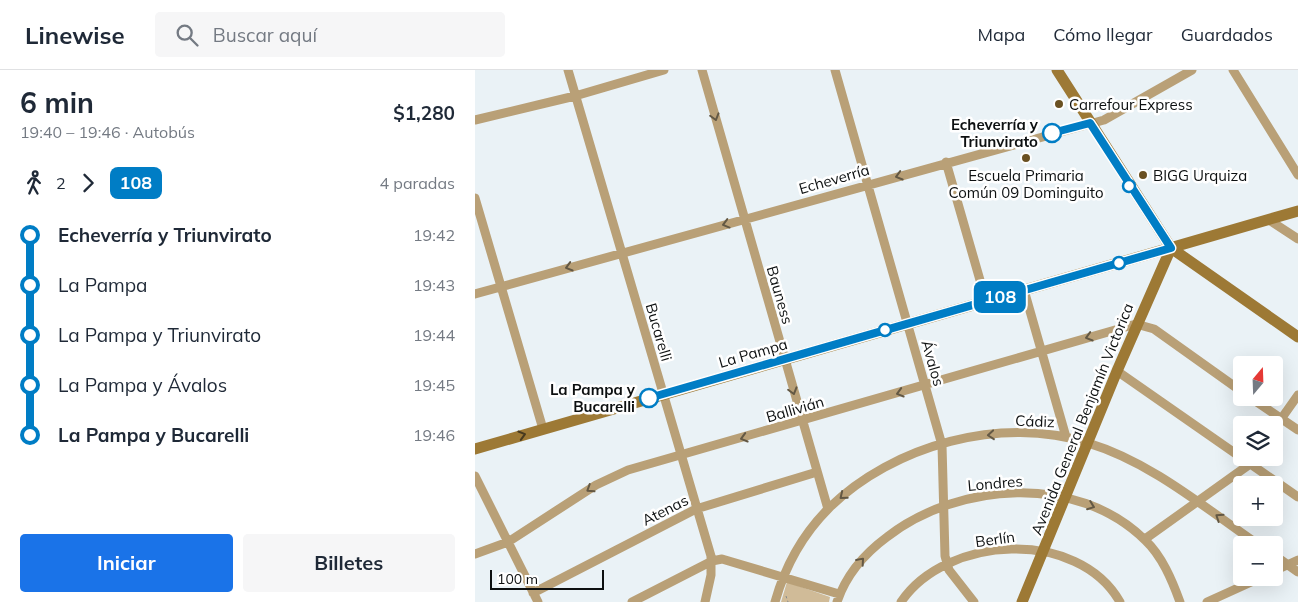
<!DOCTYPE html>
<html lang="es">
<head>
<meta charset="utf-8">
<style>
	body { margin:0; font-family:Mulish,sans-serif; background:#f6f6f7; color:#1f2937; height:100vh; display:flex; flex-direction:column; font-size:19px; white-space:nowrap }
	* { box-sizing:border-box; margin:0 }
	p { font-size:16px; color:#747a83 }
	.icon { flex:none; width:28px; height:28px; fill:none; stroke:currentColor; stroke-width:2; stroke-linecap:round; stroke-linejoin:round }
	.map { position:relative; flex:1; overflow:hidden }
	.panel { display:flex; flex-direction:column; background:#fff; width:475px }
	.panel>* { flex:none }
	.badge { padding:0 10px; border-radius:8px; font-size:18px; line-height:32px }
	.needle { width:32px; rotate:19deg }
	.tools { position:absolute; left:758px; top:286px; display:grid; gap:10px }
	.tools a { display:grid; place-items:center; width:50px; height:50px; border-radius:5px; background:#fff; box-shadow:0 5px 20px #0002; font-size:25px }
	.scale { position:absolute; left:15px; bottom:12px; width:114px; box-sizing:border-box; padding-left:5px; border:2px solid #0d1011; border-top:0; font-size:14px; line-height:18px; white-space:nowrap; color:#0d1011; -webkit-text-stroke:4px #fff; paint-order:stroke }
	.map>.badge { position:absolute; translate:-50% -50%; box-shadow:0 0 0 2px #fff }
	.legs { display:flex; align-items:center; gap:8px; height:55px; padding:0 20px; font-size:16px }
	.legs p { margin-inline-start:auto }
	.head { display:flex; align-items:center; justify-content:space-between; height:85px; padding:0 20px }
	h1 { font-size:28px; font-weight:700; line-height:38px }
	.button { display:flex; gap:10px; margin-top:auto; padding:10px 20px }
	.button a { flex:1; height:58px; border-radius:5px; background:#1a73e8; color:#fff; font-size:20px; font-weight:700; line-height:58px; text-align:center }
	.button a+a { background:#f6f6f7; color:#1f2937 }
	ul { padding:0 20px; list-style:none }
	li { display:flex; align-items:center; gap:18px; height:50px; font-size:19px }
	li i { display:grid; place-items:center; width:8px; height:100%; margin:0 6px; background:currentColor }
	li i::after { content:''; width:12px; height:12px; margin:-6px; border:4px solid; border-radius:50%; background:#fff }
	li p { margin-inline-start:auto }
	li:first-child i { background:linear-gradient(#0000 50%,currentColor 0) }
	li:last-child i { background:linear-gradient(currentColor 50%,#0000 0) }
	header { display:flex; align-items:center; gap:30px; box-sizing:border-box; height:70px; padding:0 25px; background:#fff; border-bottom:1px solid #e0e1e3 }
	header strong { font-size:24px }
	nav { display:flex; gap:28px; margin-inline-start:auto; font-size:18px }
	.search { width:350px; height:45px; background:#f6f6f7; display:flex; align-items:center; gap:12px; box-sizing:border-box; padding:0 18px; border-radius:5px; color:#747a83; font-size:19px }
	main { display:flex; flex:1; min-height:0 }
	.map>svg:first-child { display:block }
</style>
</head>
<body>
<header>
<strong>Linewise</strong>
<div class="search"><svg class="icon" aria-label="search" viewBox="0 0 24 24"><circle cx="10" cy="10" r="6"/><path d="M15 15l6 6"/></svg>Buscar aquí</div>
<nav><a>Mapa</a><a>Cómo llegar</a><a>Guardados</a></nav>
</header>
<main>
<section class="panel">
<div class="head"><div><h1>6 min</h1><p>19:40 – 19:46 · Autobús</p></div><b>$1,280</b></div>
<div class="legs"><svg class="icon" aria-label="walk" viewBox="0 0 24 24"><circle cx="13" cy="4" r="2"/><path d="M13 8l-2 6 4 7M11 14l-3 7M7 12l3-4h3l4 4"/></svg>2<svg class="icon" aria-label="forward" viewBox="0 0 24 24"><path d="M9 5l7 7-7 7"/></svg><b class="badge" style="background:#007dc5;color:#fff">108</b><p>4 paradas</p></div>
<ul>
<li><i style="color:#007dc5"></i><b>Echeverría y Triunvirato</b><p>19:42</p></li>
<li><i style="color:#007dc5"></i><span>La Pampa</span><p>19:43</p></li>
<li><i style="color:#007dc5"></i><span>La Pampa y Triunvirato</span><p>19:44</p></li>
<li><i style="color:#007dc5"></i><span>La Pampa y Ávalos</span><p>19:45</p></li>
<li><i style="color:#007dc5"></i><b>La Pampa y Bucarelli</b><p>19:46</p></li>
</ul>
<div class="button"><a>Iniciar</a><a>Billetes</a></div>
</section>
<div class="map">
<svg width="823" height="532" viewBox="0 0 823 532">
	<rect width="100%" height="100%" fill="#eaf2f6"/>
	<path fill="#d0bb98" d="M312,512L355,527L354,532H306Z"/>
	<g fill="none" stroke-linecap="round" stroke-linejoin="round">
		<path stroke="#858b8d" stroke-width="1" stroke-dasharray="2.5 2.5" stroke-linecap="butt" d="M311,526L313,532"/>
		<path stroke="#b9a077" stroke-width="9" d="M93,0L236,486V505L230,532
			M227,0L353,439
			M360,0L467,375L470,486L474,500L499,532
			M758,0L823,105
			M0,50L100,26L189,0
			M471,92L511,231
			M0,128L68,359
			M794,150L823,169
			M549,220L591,367
			M0,224L629,50L717,0
			M642,301L823,427
			M776,328L823,360
			M799,359L823,325
			M0,406L63,532
			M670,469L775,394L779,388
			M0,484L33,472L121,415L153,400L661,254L679,259L766,321
			M799,485L823,502
			M799,501L823,490
			M58,523L221,439L342,402
			M157,532L237,491L247,489L364,524
			M300,532C310,496 327,465 354,438C418,375 527,345 613,373C676,392 730,438 784,475
			M362,532C371,505 389,484 412,467C483,412 602,403 670,470C687,486 697,510 705,532
			M426,532C471,465 603,458 645,532
			M732,532L785,508"/>
		<path stroke="#9d7935" stroke-width="11" d="M582,0L696,178L823,267
			M0,379L823,141
			M547,532L642,301L696,178"/>
	</g>
	<defs><path id="oneway-chevron" d="M-2-3.5L2.5 0L-2 3.5" fill="none" stroke-width="1.6" stroke-linecap="round" stroke-linejoin="round" transform="scale(1.25)"/></defs>
	<g stroke="#635844">
		<use href="#oneway-chevron" transform="translate(240 47) rotate(74)"/>
		<use href="#oneway-chevron" transform="translate(424 106) rotate(164)"/>
		<use href="#oneway-chevron" transform="translate(251 154) rotate(165)"/>
		<use href="#oneway-chevron" transform="translate(94 197) rotate(164)"/>
		<use href="#oneway-chevron" transform="translate(614 267) rotate(164)"/>
		<use href="#oneway-chevron" transform="translate(318 321) rotate(74)"/>
		<use href="#oneway-chevron" transform="translate(425 323) rotate(164)"/>
		<use href="#oneway-chevron" transform="translate(516 365) rotate(175)"/>
		<use href="#oneway-chevron" transform="translate(269 368) rotate(164)"/>
		<use href="#oneway-chevron" transform="translate(115 419) rotate(147)"/>
		<use href="#oneway-chevron" transform="translate(368 426) rotate(141)"/>
		<use href="#oneway-chevron" transform="translate(616 436) rotate(21)"/>
		<use href="#oneway-chevron" transform="translate(744 447) rotate(-146)"/>
		<use href="#oneway-chevron" transform="translate(386 491) rotate(-49)"/>
	</g>
	<use stroke="#473a1f" href="#oneway-chevron" transform="translate(47 365) rotate(-16)"/>
	<g fill="none" stroke-linecap="round" stroke-linejoin="round">
		<g stroke="#fff" stroke-width="11">
			<path id="line-1" d="M174,328L696,178L615,53L577,63"/>
		</g>
		<use href="#line-1" stroke="#007dc5" stroke-width="8"/>
	</g>
	<g fill="#6a5122" stroke="#fff" stroke-width="2">
		<circle cx="584" cy="34" r="5"/>
		<circle cx="551" cy="88" r="5"/>
		<circle cx="668" cy="105" r="5"/>
	</g>
	<g fill="#fff" stroke="#007dc5" stroke-width="2.5">
		<circle cx="577" cy="63" r="9"/>
		<circle cx="654" cy="116" r="6"/>
		<circle cx="644" cy="193" r="6"/>
		<circle cx="410" cy="260" r="6"/>
		<circle cx="174" cy="328" r="9"/>
	</g>
	<g text-anchor="middle" dominant-baseline="central" stroke-width="5" stroke-linejoin="round" paint-order="stroke">
		<g font-size="15" fill="#0d1011" stroke="#fff" text-anchor="start">
			<text x="594" y="34">Carrefour Express</text>
			<text x="551" y="105" text-anchor="middle">Escuela Primaria<tspan x="551" dy="17">Común 09 Dominguito</tspan></text>
			<text x="678" y="105">BIGG Urquiza</text>
		</g>
		<g font-size="15" font-weight="bold" fill="#0d1011" stroke="#fff" text-anchor="end">
			<text x="563" y="54">Echeverría y<tspan x="563" dy="17">Triunvirato</tspan></text>
			<text x="160" y="319">La Pampa y<tspan x="160" dy="17">Bucarelli</tspan></text>
		</g>
		<g font-size="15" fill="#0d1011" stroke="#fff">
			<text transform="translate(359 109) rotate(-16)">Echeverría</text>
			<text transform="translate(305 225) rotate(74)">Bauness</text>
			<text transform="translate(184 262) rotate(74)">Bucarelli</text>
			<text transform="translate(278 283) rotate(-16)">La Pampa</text>
			<text transform="translate(458 293) rotate(74)">Ávalos</text>
			<text transform="translate(320 339) rotate(-16)">Ballivián</text>
			<text transform="translate(607 349) rotate(-68)">Avenida General Benjamín Victorica</text>
			<text transform="translate(560 351) rotate(2)">Cádiz</text>
			<text transform="translate(520 413) rotate(-5)">Londres</text>
			<text transform="translate(190 440) rotate(-27)">Atenas</text>
			<text transform="translate(520 469) rotate(-8)">Berlín</text>
		</g>
	</g>
</svg>
<div class="tools">
<a><svg class="needle" viewBox="-14 -14 28 28"><path d="M0-13l5 13h-10z" fill="#e53935"/><path d="M0 13l5-13h-10z" fill="#747a83"/></svg></a>
<a><svg class="icon" aria-label="layers" viewBox="0 0 24 24"><path d="M12 4l9 5-9 5-9-5zM3 14l9 5 9-5"/></svg></a>
<a>+</a>
<a>−</a>
</div>
<div class="scale">100 m</div>
<b class="badge" style="left:525px;top:227px;background:#007dc5;color:#fff">108</b>
</div>
</main>
</body>
</html>
